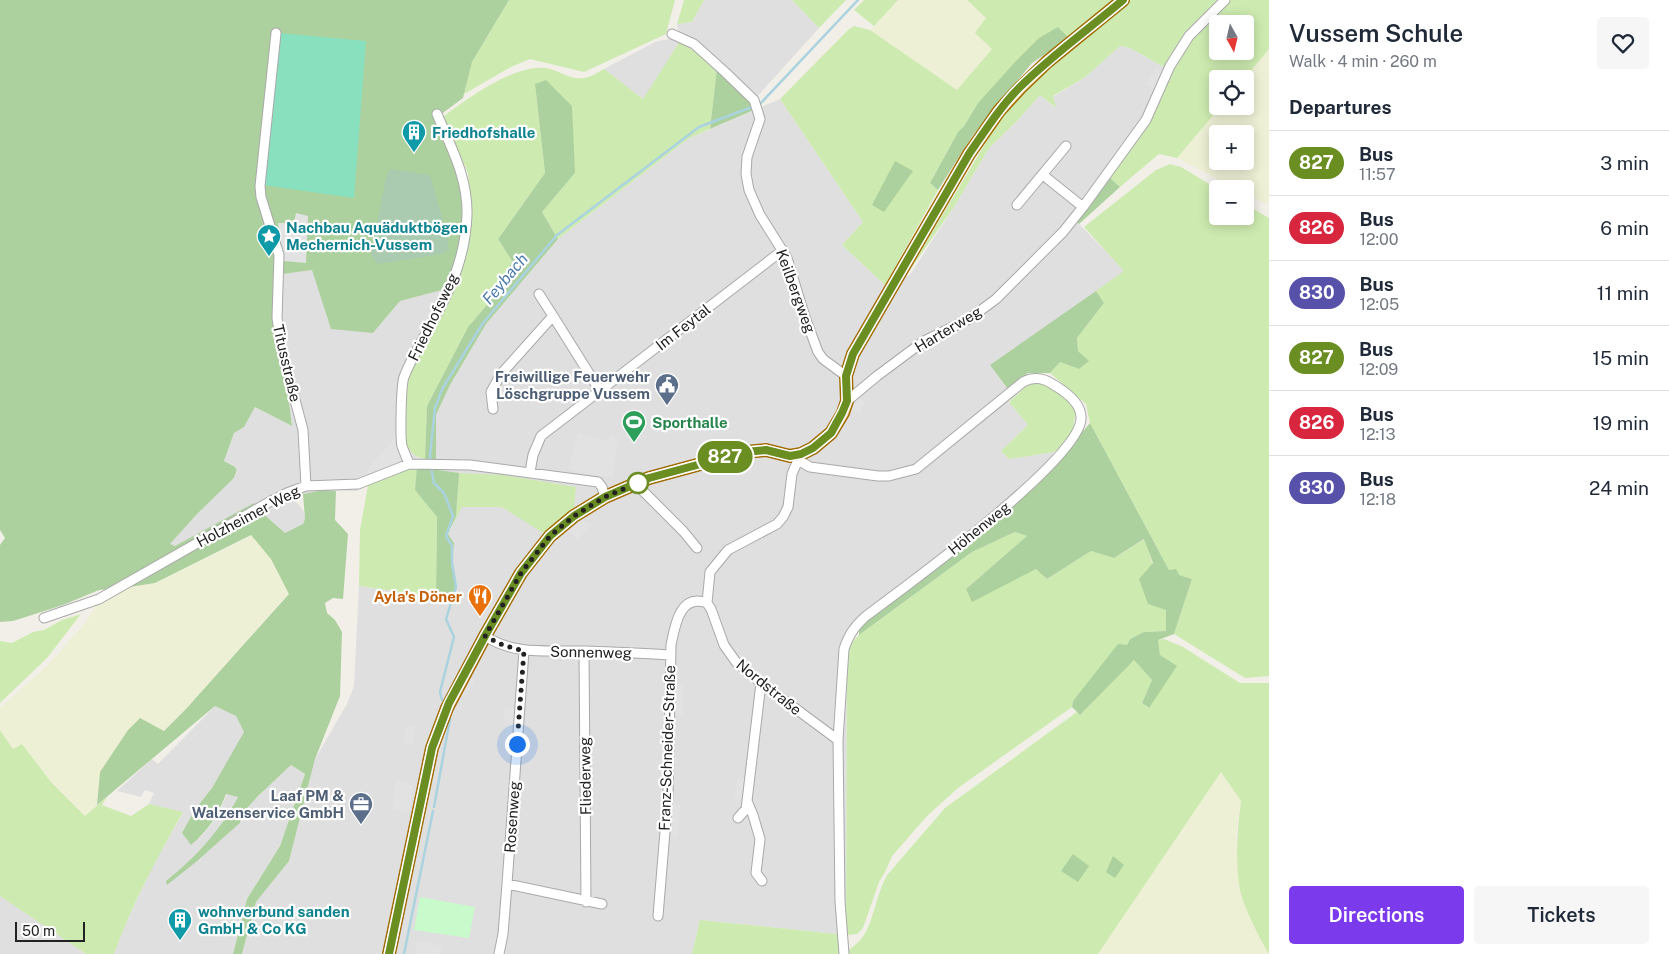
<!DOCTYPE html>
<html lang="en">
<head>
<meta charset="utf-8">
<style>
	body { margin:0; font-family:"Public Sans",sans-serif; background:#f6f6f7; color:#1f2937; height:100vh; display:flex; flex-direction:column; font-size:19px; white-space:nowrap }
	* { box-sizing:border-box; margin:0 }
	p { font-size:16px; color:#747a83 }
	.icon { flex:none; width:28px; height:28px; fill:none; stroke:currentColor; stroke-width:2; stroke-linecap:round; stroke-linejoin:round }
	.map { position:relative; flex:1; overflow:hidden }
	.panel { display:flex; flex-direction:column; background:#fff; width:400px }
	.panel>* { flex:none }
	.badge { padding:0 10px; border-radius:16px; font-size:18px; line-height:32px }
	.needle { width:32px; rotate:172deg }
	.tools { position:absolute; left:1209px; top:15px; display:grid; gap:10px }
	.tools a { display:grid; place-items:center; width:45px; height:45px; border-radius:5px; background:#fff; box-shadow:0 2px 12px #0003; font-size:25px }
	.scale { position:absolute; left:15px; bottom:12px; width:70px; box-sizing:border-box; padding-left:5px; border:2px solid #222; border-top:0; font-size:14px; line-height:18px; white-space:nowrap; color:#222; -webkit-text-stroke:4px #fff; paint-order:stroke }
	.you { position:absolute; width:25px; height:25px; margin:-12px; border:4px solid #fff; border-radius:50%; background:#1a73e8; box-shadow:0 0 0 8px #1a73e833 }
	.map>.badge { position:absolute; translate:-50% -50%; box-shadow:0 0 0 2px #fff }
	h2 { padding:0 20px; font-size:19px; line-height:45px }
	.round { display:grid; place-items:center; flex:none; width:52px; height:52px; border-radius:5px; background:#f6f6f7 }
	.summary { display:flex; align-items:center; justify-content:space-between; height:85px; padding:0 20px }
	h1 { font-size:24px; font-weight:600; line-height:38px }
	.primary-button { display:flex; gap:10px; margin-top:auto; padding:10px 20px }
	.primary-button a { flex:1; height:58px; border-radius:5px; background:#7c3aed; color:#fff; font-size:20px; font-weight:600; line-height:58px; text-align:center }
	.primary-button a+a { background:#f6f6f7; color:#1f2937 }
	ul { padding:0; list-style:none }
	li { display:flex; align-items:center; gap:15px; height:65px; padding:0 20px; border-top:1px solid #e0e1e3 }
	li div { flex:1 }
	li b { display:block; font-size:19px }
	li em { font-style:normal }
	li .badge { min-width:55px; font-weight:700; text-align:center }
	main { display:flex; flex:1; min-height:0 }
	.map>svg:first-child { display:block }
</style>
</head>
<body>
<main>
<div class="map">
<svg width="1269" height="954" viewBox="0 0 1269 954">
	<rect width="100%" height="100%" fill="#f2efe9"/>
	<path fill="#e0dfdf" d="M704,0H792L819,28L756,98L679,32L677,24L692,22Z
		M674,38L680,41L643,100L604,69L655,42Z
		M1120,46L1130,48L1164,67L1166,81L1159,103L1148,124L1110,178L1076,221L1125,271L990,365L1008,389L1009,402L1028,425L1001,451L1009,459L1054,452L1039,483L967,543L859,628L850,644L847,677L846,933L837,934L700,920L692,954H242L256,902L289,861L315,759L347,704L354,686L359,586L450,599L456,587L452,563L454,543L448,534L452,527L390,474L357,491L324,490L303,494L292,499L298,504L304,512L305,519L303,525L285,533L260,511L175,546L170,544L197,514L233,479L237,473L235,466L224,461L234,433L244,427L255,407L292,426L281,338L282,273L312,270L373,333L400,301L446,289L417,458L435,460L436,415L450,385L486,324L558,239L688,139L780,99L863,222L842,245L885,285L910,275L954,207L989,148L1018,120L1040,95L1055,108L1053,97L1084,78Z
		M215,706L236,716L244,732L191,845L202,836L212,823L220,810L227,794L239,796L213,837L191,861L166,881L168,884L196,862L240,823L241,815L258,796L291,765L305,774L280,846L247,899L233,954H114L122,932L152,867L183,813L149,804L154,793L145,790L141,797L117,791L152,759L158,764Z
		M0,896L45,925L86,954H0Z"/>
	<path fill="#eef0d5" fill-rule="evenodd" d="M898,0H967L986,18L992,49L957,90L870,30Z
		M1269,49V201L1267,204L1245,193V189H1237L1177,158L1221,106H1245L1244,79ZM1218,134H1245V161H1218Z
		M252,535L271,559L289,593L186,709L163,731L100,772L97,805L85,816L51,782L22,744L13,749L0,730V708L47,666L86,622L100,600L123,588L155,583Z
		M1221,772L1241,801L1236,834L1240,890L1245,903L1269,954H1098Z"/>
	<path fill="#cdebb0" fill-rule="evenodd" d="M509,0H675L666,34L584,72L530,59L511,67L464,94L472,62Z
		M684,0H704L692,22L677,24Z
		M792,0H846L819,28Z
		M864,0H898L874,26L854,10Z
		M967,0H1115L1069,38L1057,28L978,103L964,126L958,132L930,183L938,190L885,285L842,245L863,222L780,99L848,30L854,26L870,30L957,90L992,49L975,33L986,18Z
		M1130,0H1221L1185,35L1164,67L1130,48L1120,46L1084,78L1053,96L1056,108L1040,95L1018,120L989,148L954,207L905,277L1006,109L1049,67Z
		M1231,0H1269V49L1244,79H1218V106H1221L1177,158L1159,154L1120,187L1110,178L1148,124L1159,103L1166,81L1191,39ZM1218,24H1245V51H1218Z
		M680,41L717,68L710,129L688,139L558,239L542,212L575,173L535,84L545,173L498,239L512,261L498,292L468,327L427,406L425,459C414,457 410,452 406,442L407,379L457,280L470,234L468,173L443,117C467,99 514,64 546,68C558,70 570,80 583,78C590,78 598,72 604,69L643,99Z
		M1170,164L1181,167L1218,189V216H1245V204L1269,218V676L1245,678L1174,634L1192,579L1179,575L1169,570L1090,423L1086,404L1050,373L1060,362L1079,369L1088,361L1078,351L1077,338L1104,303L1096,291L1124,271L1084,227L1156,170Z
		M1031,382H1046L1076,408L1073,430L1064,445L1054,452L1009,459L1001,451L1028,425L1009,402Z
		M417,467L415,490L437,517L436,597L359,586L360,530L368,485L390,474Z
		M459,473L503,475L576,487L574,508L543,533L502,507H462L452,527L456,516Z
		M1015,532L1027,536L966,589L1037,569L1047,579L1091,551L1114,558L1145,539L1166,610V631L1144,632L1130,639L1127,645L1073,701L1072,707L958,788L928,815L892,856L885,872L879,882L863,928L857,934L848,935L846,933L847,677L850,644L859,635L972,552Z
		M81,614L47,658L0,703V641L12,643L33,632L44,630L62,620Z
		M1164,639L1183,647L1240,683H1269V954C1260,939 1244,908 1240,890C1235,861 1237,831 1241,801L1221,772L1098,954H847V952C852,947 858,943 862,938C874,922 876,893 888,874L945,808L1077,712L1081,714L1134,659L1152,680L1142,703L1148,708L1160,655L1158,640Z
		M0,730L13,749L22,744L51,782L85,816L107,797L102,805L131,816L149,804L183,812C157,858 132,904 114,954H86L0,896Z
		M700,920L837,934L842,954H692Z"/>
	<path fill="#add19e" d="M0,0H509L472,62L463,98L436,118L463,184L464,216L460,247L446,289L400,301L373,333L331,329L312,270L282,274L281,338L292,426L255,407L244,427L234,433L224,461C234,467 241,466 233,479L197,514L170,544L175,546L254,503L260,511L285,533L303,524L305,519L303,494L324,490L336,491L335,520L348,534L343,599L333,598L325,603L327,613L335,620L342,632L340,696L315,759L289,861L256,902L242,954H233L247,899L280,846L305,774L291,765L258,796L241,815L240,823L196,862L167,885L166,881C197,856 219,832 238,797L226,794C218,815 208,831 191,845L182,833L196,808L212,788L244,732L236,716L215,706L97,805L100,772L128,730L140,718L164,731L186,709L289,594L271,559L251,535L155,583L123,588L99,590L63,605L13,621L0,622V545L5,538L0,530Z
		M1058,27L1069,38L1032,63L973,135L938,190L930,183L958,132L964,126L978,103L1016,61L1039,38Z
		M717,68L750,100L754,110L710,129Z
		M546,80L572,106L575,173L542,212L558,239L486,324L450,385L436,415V460L425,459L427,406L468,327L498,292L512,261L498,239L545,173L535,84Z
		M895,161L913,171L884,212L872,205Z
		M1110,178L1120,187L1079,224L1076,221Z
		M1096,291L1104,303L1077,338L1078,351L1089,361L1079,369L1060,362L1050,373H1028L1008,389L990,365Z
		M1090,423L1169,570L1176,569L1179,575L1192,579L1174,634L1158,640L1160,655L1177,666L1149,708L1142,703L1152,680L1134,660L1080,715L1072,707L1073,701L1118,644L1127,645L1130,639L1144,632L1166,631V610L1148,604L1139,579L1153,563L1144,539L1114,558L1091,551L1047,579L1036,569L972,602L966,589L1027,536L1015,532L972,552L859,635V628L967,543L1039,483Z
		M417,467L459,473L456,516L448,534L454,543L452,563L456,587L450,599L436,597L437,517L415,490Z
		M1073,854L1089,866L1078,882L1061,871Z
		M1113,856L1124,865L1115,878L1106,872Z"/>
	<path fill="#aacbaf" d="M390,169L430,175L447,235L449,250L442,254L378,264L371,255L386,178Z"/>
	<path fill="#c8facc" d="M420,897L475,907L469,938L414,930Z"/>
	<path fill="#88e0be" d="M279,33L366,41L354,198L262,185Z"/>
	<path fill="#e2e2e2" d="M1156,68L1164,73L1155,89L1146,84Z
		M296,213L308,216L306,263L284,261L281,252L278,223H294Z
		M858,398L866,402L859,414L851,410Z
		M578,433L608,441L610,435L618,437L613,478L568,470Z
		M398,434L400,462L364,478L362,476Z
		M582,519L591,525L578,539L567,531Z
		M469,678L475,681L465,697L461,695Z
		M674,684H683V715H674Z
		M505,708L514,709L513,722L503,720Z
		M507,722L513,723L512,732L510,733L511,744L505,743Z
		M406,726L415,727L412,744H403Z
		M737,778L744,779L741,800L734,799Z
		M396,781L413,785L409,812L392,810Z
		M672,805L680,806L678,837L669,836Z
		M418,941L442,946L440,954H415Z"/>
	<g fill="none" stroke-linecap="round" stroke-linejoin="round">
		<path stroke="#aad3df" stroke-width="2.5" d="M431,462L430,456L435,408L442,389L483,323L557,235L699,127L760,104L858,0
			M431,467L434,483L444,493L453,516L446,536L452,546V563L456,587L446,619L454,637L440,692L442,700
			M434,807L450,719
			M404,954L433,811"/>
		<g stroke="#a9a9a9" stroke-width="11">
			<path id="minor" d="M276,33L260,186L261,197L279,255L277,318L282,351L303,430L306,486
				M672,34L694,44L725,72L754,100L760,119L747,157L746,174L749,190L760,215L787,258L805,317L818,352L823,359L846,376
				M1043,175L1083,207
				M1017,205L1066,146
				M539,294L553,316
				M847,401L877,376L924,341L969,319L996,299L1063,232L1083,207L1146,120L1170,66L1189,36L1225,0
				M493,409L491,392L501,374L553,316L600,391
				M798,455V460L792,474L788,507L783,517L777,524L728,550L710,572L707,603L711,609L724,645L736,662L761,683L838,740
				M798,460L810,467L878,476H889L916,469L1023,382C1034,376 1044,378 1054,385C1066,392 1082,404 1081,419C1079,460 904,588 866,616C855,626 849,634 844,649L838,740L840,901L844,954
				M409,464C407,458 404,452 402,446C400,437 401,385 404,377C415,349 433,324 446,296C458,271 466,243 467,215C468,178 451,147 437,114
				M530,472L533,455L541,436L783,250
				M638,482L640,488L683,531L697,548
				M44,618L99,599L271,501L287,493L306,486L358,484L409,464L470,465L598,482L602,487L605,497
				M485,636C515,656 551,650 585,651C614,652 642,653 670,655
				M584,651L586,902
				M761,683L747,801L753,815L760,839L756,873L762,881
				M738,818L746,809L747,801
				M507,884L602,904
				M658,916L668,795L671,645C675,625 680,593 707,603
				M499,954L503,934L507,884L524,651"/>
		</g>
		<g stroke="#a06b00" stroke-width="14">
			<path id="major" d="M389,954L432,748L447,708L485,636L521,573L550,536L574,516L605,497L649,478L745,452L766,450L790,456L801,454L813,448L831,433L843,413L847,401L846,376L853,354L969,154L999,111L1020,88L1047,62L1123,0"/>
		</g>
		<use href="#minor" stroke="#fff" stroke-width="9"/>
		<use href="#major" stroke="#fcd6a4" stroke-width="11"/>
	</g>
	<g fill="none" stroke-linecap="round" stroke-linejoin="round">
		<g stroke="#fff" stroke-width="11">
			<path id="line" d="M389,954L432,748L449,703L485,636L521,573L550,536L574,516L605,497L649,478L745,452L766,450L790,456L801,454L813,448L831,433L842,413L847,401L846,376L853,354L969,154C985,131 1000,107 1020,87C1052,55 1089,29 1123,0"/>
		</g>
		<use href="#line" stroke="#6b8e23" stroke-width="8"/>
		<path stroke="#222" stroke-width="5" stroke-dasharray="0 9" d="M517,744L524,651L503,645L485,636L521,573L550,536L574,516L605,497L638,483"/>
	</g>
	<defs>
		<g id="building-pin" transform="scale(1.25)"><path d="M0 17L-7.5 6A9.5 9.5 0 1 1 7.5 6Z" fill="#0f9aa8" stroke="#fff"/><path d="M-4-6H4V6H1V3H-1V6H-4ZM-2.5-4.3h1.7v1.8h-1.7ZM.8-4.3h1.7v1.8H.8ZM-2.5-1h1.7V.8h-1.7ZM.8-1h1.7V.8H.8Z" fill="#fff"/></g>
		<g id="sight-pin" transform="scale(1.25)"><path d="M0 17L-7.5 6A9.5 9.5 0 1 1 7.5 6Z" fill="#0f9aa8" stroke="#fff"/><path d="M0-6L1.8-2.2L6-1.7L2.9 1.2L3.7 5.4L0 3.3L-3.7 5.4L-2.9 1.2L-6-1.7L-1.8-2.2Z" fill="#fff"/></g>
		<g id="civic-pin" transform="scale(1.25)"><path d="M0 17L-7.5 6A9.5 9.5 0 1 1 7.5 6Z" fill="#5c6f8a" stroke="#fff"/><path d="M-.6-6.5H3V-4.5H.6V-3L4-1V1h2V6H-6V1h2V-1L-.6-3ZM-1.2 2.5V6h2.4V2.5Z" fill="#fff"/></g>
		<g id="stadium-pin" transform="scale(1.25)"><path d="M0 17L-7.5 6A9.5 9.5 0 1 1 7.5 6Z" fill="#2e9e5b" stroke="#fff"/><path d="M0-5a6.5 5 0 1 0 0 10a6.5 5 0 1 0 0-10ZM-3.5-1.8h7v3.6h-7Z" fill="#fff"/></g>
		<g id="restaurant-pin" transform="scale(1.25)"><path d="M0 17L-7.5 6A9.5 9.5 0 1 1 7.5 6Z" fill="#e8710a" stroke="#fff"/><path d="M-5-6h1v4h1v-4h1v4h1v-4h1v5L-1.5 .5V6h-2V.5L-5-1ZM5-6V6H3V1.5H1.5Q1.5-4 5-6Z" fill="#fff"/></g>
		<g id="office-pin" transform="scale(1.25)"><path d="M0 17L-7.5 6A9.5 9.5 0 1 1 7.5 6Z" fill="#5c6f8a" stroke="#fff"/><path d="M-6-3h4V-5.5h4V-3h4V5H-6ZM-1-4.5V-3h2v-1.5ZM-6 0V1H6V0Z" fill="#fff"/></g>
	</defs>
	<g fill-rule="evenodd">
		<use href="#building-pin" x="414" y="132"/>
		<use href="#sight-pin" x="269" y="236"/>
		<use href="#civic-pin" x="667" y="385"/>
		<use href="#stadium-pin" x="634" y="422"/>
		<use href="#restaurant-pin" x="480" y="596"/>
		<use href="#office-pin" x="361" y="804"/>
		<use href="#building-pin" x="180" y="920"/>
	</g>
	<circle fill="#fff" stroke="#6b8e23" stroke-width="2.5" cx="638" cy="483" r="10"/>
	<g text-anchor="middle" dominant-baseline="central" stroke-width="4.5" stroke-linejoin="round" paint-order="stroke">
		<g font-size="15" font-weight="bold" fill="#0d838f" stroke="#fff" text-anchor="start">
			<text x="432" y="132">Friedhofshalle</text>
			<text x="286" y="227">Nachbau Aquäduktbögen<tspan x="286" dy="17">Mechernich-Vussem</tspan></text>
			<text x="198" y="911">wohnverbund sanden<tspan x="198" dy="17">GmbH &amp; Co KG</tspan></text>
		</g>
		<g font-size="15" fill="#222" stroke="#fff">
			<text transform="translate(796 291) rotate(70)">Keilbergweg</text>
			<text transform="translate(433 317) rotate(-64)">Friedhofsweg</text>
			<text transform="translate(683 327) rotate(-38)">Im Feytal</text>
			<text transform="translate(948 329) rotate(-31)">Harterweg</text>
			<text transform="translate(287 363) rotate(77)">Titusstraße</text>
			<text transform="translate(248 516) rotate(-28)">Holzheimer Weg</text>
			<text transform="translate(979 528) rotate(-39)">Höhenweg</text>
			<text transform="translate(591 652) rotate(1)">Sonnenweg</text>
			<text transform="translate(769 687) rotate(39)">Nordstraße</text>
			<text transform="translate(667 748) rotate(-88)">Franz-Schneider-Straße</text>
			<text transform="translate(585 776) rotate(-91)">Fliederweg</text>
			<text transform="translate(512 817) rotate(-86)">Rosenweg</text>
		</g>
		<g font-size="15" font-weight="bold" fill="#4e5e75" stroke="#fff" text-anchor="end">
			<text x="650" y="376">Freiwillige Feuerwehr<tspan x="650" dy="17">Löschgruppe Vussem</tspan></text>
			<text x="344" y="795">Laaf PM &amp;<tspan x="344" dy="17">Walzenservice GmbH</tspan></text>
		</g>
		<g font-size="15" font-weight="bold" fill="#27864d" stroke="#fff" text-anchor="start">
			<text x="652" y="422">Sporthalle</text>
		</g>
		<g font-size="15" font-weight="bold" fill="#c56008" stroke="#fff" text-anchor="end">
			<text x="462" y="596">Ayla's Döner</text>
		</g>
		<g font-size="16" font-style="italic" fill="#4a7aab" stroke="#fff">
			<text transform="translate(505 279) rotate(-50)">Feybach</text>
		</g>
	</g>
</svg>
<div class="tools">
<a><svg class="needle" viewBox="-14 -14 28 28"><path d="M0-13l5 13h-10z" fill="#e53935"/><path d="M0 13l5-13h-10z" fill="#747a83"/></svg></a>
<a><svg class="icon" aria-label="locate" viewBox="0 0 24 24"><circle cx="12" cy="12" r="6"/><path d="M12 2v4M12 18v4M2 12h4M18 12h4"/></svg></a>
<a>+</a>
<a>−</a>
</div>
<div class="scale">50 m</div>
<div class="you" style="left:517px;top:744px"></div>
<b class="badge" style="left:725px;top:457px;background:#6b8e23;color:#fff">827</b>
</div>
<section class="panel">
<div class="summary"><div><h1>Vussem Schule</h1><p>Walk · 4 min · 260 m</p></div><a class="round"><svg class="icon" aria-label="heart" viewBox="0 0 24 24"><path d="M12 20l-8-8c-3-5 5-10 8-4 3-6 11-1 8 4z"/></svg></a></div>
<h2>Departures</h2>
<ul>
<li><span class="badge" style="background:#6b8e23;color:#fff">827</span><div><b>Bus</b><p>11:57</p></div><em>3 min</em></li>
<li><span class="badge" style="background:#d7263d;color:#fff">826</span><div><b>Bus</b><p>12:00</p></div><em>6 min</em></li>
<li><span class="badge" style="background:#5851aa;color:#fff">830</span><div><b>Bus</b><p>12:05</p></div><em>11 min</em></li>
<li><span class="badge" style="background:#6b8e23;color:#fff">827</span><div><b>Bus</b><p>12:09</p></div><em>15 min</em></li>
<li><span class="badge" style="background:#d7263d;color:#fff">826</span><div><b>Bus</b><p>12:13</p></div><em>19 min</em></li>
<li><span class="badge" style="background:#5851aa;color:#fff">830</span><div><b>Bus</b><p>12:18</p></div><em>24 min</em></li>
</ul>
<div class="primary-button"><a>Directions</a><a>Tickets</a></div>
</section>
</main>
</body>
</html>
